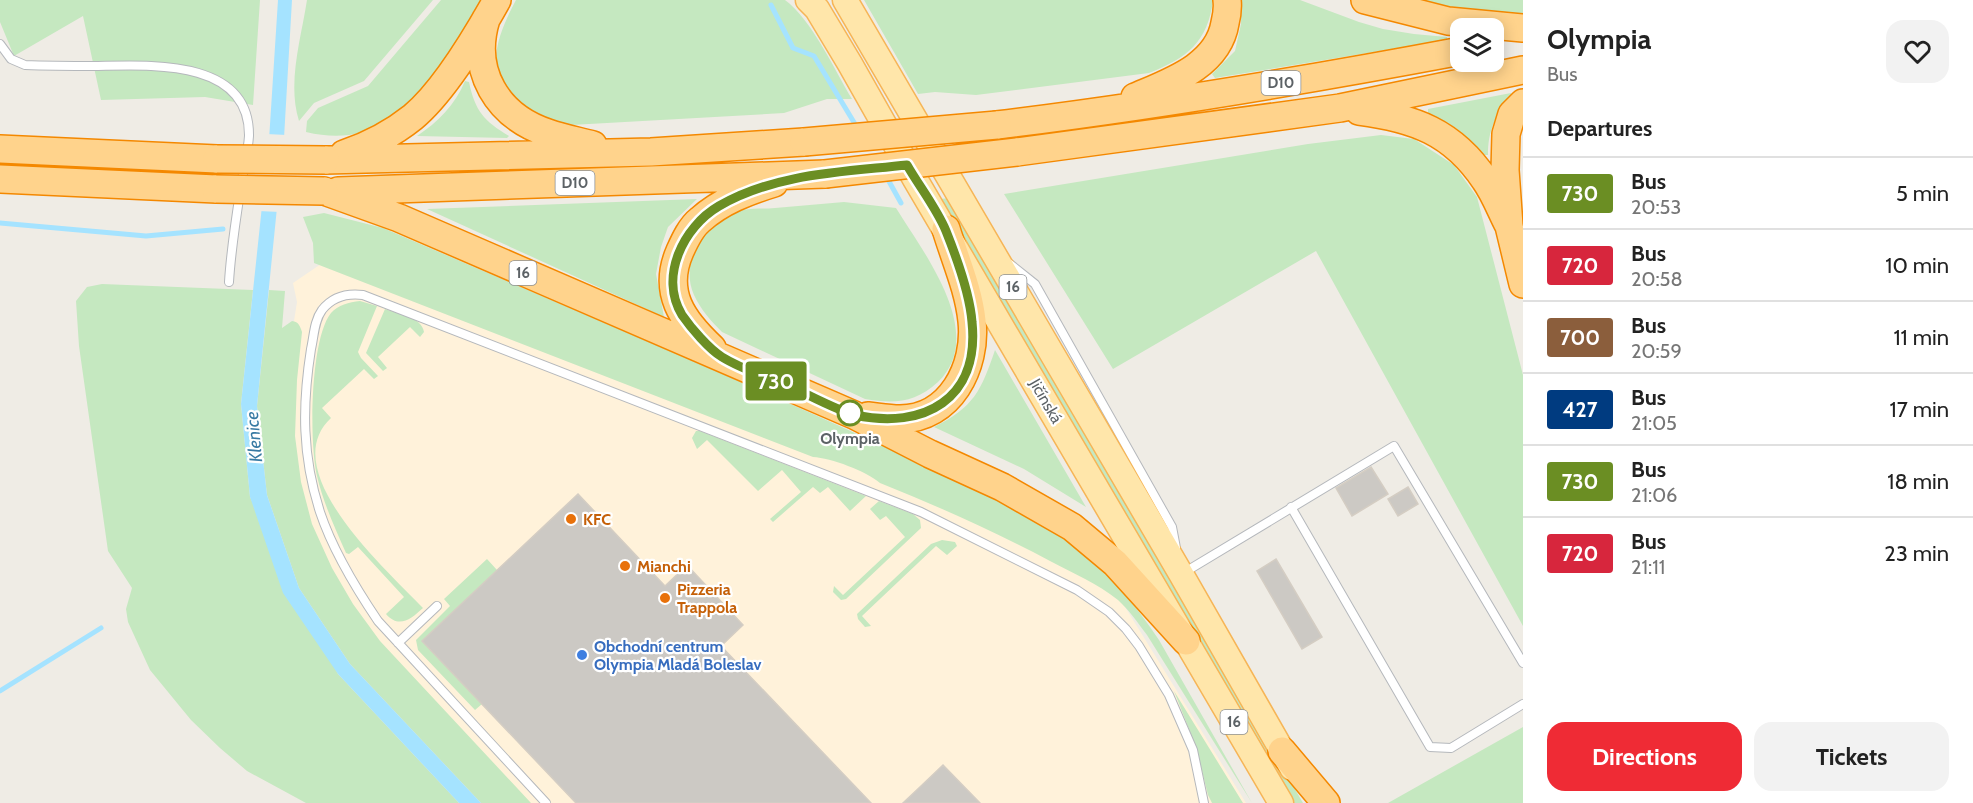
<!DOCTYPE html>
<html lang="en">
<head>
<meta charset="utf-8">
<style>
	body { margin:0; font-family:Cabin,sans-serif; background:#f2f2f2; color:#222; height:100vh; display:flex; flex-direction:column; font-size:22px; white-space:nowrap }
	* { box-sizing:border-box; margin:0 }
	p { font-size:20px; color:#767676 }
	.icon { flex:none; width:33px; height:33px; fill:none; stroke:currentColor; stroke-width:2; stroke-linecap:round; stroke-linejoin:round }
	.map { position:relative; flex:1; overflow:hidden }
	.sheet { display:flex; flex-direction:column; background:#fff; width:450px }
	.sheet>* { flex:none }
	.badge { padding:0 12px; border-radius:4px; font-size:21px; line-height:39px }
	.buttons { position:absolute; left:1450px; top:18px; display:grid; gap:12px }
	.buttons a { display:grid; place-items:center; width:54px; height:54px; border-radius:12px; background:#fff; box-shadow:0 3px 15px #0003; font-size:30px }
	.map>.badge { position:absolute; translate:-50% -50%; box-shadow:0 0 0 3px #fff }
	h2 { padding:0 24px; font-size:22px; line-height:54px }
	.round { display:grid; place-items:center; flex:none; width:63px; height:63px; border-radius:18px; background:#f2f2f2 }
	.overview { display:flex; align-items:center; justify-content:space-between; height:102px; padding:0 24px }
	h1 { font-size:28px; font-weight:800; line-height:45px }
	.button { display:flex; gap:12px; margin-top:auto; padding:12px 24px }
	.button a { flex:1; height:69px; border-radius:18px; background:#ef2b35; color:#fff; font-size:24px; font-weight:800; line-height:69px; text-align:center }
	.button a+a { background:#f2f2f2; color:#222 }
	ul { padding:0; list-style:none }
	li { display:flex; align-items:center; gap:18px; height:72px; padding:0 24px; border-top:2px solid #e0e0e0 }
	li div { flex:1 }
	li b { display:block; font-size:22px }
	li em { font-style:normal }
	li .badge { min-width:66px; font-weight:700; text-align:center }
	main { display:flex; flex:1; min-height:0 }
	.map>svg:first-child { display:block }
</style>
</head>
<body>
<main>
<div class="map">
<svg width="1523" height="803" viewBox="0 0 1523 803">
	<rect width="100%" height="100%" fill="#efece5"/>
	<path fill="#fff2da" d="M346,247L889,467L1114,589L1246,803H514L358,630L303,529L286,372L297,302L293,283Z"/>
	<path fill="#c5e8c0" d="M0,0H260L253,105L205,97L101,100L83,16L14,56L0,22Z
		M307,0H433L364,81L314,103L299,121C287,83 301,39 307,0Z
		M441,0H481C441,68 401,155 306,132L307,121L318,108L368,86Z
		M516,0H785C812,20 834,69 852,99H827L784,113L571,125C549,121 538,117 521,103C516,99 511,96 507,91C484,65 502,26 516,0Z
		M864,0H1213C1208,42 1187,58 1149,73L976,95L935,92L918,94Z
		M1241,0H1300L1359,22L1383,29L1414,34L1447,37V40L1215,78L1212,74L1235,51L1241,24Z
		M1389,0H1523V14L1506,16Z
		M465,81L469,82C475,111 484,121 509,136L507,138L417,136C438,122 455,105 465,81Z
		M1511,93L1512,98C1495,114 1488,131 1488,155H1485L1456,128L1428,113V109Z
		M1381,135L1414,139L1454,165L1477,197L1523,375V626L1316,251L1113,369L1004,194L1308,144Z
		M951,198L1303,803H1290L939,199Z
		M697,199L668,227L661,247L656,274L664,317L427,209Z
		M844,202L896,208C923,252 988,334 938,382C915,403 894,404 865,399L722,332C711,321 701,310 694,295C678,259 707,220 743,210C753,208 765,209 775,208C798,206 821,204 844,202Z
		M324,213L383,228C544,297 706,365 866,438C920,462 974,485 1026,514C1044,525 1064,534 1080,548C1111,574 1136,606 1159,640L1252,803L1147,635C1138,623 1129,610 1118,600C1098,584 1073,573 1050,561C995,532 938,506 880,483C866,471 831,458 813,457L314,263L313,243L303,217Z
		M102,284L253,290L241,404L250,497L338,674L459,803H306L247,771L220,748L191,720L150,670L128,622L126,609L132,588L108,551L79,346L76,301L87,287Z
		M269,290L285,291L282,328L292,321C299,322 300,326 302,332L297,380L295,436L301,482L312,524L332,568L353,604L380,641L531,803H481L350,664L299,588L267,495L257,406Z
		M360,301L377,306L358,352L361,358L378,376L374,379L364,369L322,408L331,418C274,471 388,571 423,608C411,619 399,629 386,614L404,597L358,547L349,554L346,553C335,528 323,502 317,476C309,443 310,339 331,313C338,305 349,302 360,301Z
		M385,309C398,314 422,317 424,332L420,337L410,327L378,357L387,368L383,371L366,353Z
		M995,350L1086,507L1024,469L934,427C974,407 981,391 995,350Z
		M696,431H700L866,496L850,511L828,487L820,493L813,487L773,522L770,519L801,492L782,470L758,491L707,440L697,449L692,438Z
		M879,501L913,514L920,520L921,528L846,599L841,600L833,592L834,586L843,595L905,537L886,516L880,520L870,509Z
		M942,540L955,542L957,546L947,555L936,546L862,616L871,626L865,627L858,619L857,614L931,544Z
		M487,559L497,570L482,704L475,710L418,650L416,640L450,606L444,599Z
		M1174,691L1243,803H1212L1208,795L1196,747Z
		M1523,727V803H1388Z"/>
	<path fill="#a5e3ff" d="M278,0H292L284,138L257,406L267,495L299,588L350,664L481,803H459L338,674L283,593L250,497L241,404L269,140Z"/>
	<path fill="#efece5" d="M266,134L287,135L280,212L258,211Z"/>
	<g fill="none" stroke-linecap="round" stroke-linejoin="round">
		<path stroke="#a5e3ff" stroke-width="5" d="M771,5L793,48L814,56L858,129
			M886,176L901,203
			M0,223L146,236L223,229
			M0,691L101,628"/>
	</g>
	<path fill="#ccc9c4" stroke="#d4cdc3" stroke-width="1.5" d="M1371,467L1388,494L1352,516L1336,488Z
		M1408,487L1418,504L1398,516L1388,499Z
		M578,494L665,586L687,565L743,625L721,646L871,803H576L422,641Z
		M1276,559L1322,637L1302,649L1257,571Z
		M943,765L980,803H903L921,786Z"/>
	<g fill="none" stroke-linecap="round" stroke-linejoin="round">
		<g stroke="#b5b8bc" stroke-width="10">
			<path id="lane" d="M0,44L11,59L25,65C50,66 74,66 98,66C151,65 250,59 249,136C248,152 243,170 241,186C236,218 231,249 229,282
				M1010,264L1035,284L1172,527L1176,548
				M1291,507L1430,747L1451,748L1523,704
				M1185,572L1394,446L1523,663
				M398,643L437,606
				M546,803L378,621C355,587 333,551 320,512C302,456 302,406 311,349C314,336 314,321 322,310C333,296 347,293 363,295L921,512L1077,590L1109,612L1126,629L1139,646L1169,695L1193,750L1204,803"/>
		</g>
		<g stroke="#f6b557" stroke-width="27">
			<path id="primary" d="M808,0L817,9L850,64L915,179L1281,803
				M845,0L1181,574L1292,768"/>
		</g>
		<g stroke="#f48800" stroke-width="30">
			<path id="highway" d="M1365,0L1448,21L1523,28
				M486,19C470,71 497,116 548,133C562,138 578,141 593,145
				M1135,97C1170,82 1218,66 1225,23C1227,15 1228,8 1227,0
				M1523,103L1512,114L1506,134L1505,170L1509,226L1523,284
				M1359,111C1414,118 1453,132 1485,180C1495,194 1501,211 1509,226
				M997,125C1153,106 1307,80 1461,51
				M0,149L217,159
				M1017,152L1340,108L1523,70
				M344,154C368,146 393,133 413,117C443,92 478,34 497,0
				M325,160L651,152L804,142
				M0,179L216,189
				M324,191L399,218L854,415L930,454L1002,487L1072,527L1115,563L1186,641
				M338,191L825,174
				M712,348C682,320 662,292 680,251C685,240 691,227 700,220C721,201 748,191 774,183
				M868,416C878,417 889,419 900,419C950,419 977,367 972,321C969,290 955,259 946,229
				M1282,751L1326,803"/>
		</g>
		<use href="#lane" stroke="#fff" stroke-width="8"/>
		<use href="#primary" stroke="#ffe6aa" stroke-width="24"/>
		<use href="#highway" stroke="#ffd38c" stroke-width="27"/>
		<g stroke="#f48800" stroke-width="30" stroke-linecap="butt">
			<path id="highway-bridge" d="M804,142L997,125
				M217,159L325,160
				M825,174L1017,152
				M216,189L324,191"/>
		</g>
		<use href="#highway-bridge" stroke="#ffd38c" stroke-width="27"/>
	</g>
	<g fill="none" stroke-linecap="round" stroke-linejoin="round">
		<g stroke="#fff" stroke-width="14">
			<path id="line" d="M907,165C919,186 937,209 946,231C956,256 970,296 972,322C980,399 924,430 855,415C838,411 807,394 789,386C767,377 743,370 722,357C709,349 691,328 682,315C659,277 683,227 719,206C776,173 843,172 907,165Z"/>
		</g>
		<use href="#line" stroke="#6b8e23" stroke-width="9"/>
	</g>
	<circle fill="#fff" stroke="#6b8e23" stroke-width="3" cx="850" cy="413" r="12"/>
	<g fill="#e8710a" stroke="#fff" stroke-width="2">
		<circle cx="571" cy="519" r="6"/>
		<circle cx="625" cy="566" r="6"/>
		<circle cx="665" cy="598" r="6"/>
	</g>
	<circle fill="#3f7fe0" stroke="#fff" stroke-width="2" cx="582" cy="655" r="6"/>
	<g text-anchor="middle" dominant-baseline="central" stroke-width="4.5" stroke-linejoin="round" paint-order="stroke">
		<g fill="#fff" stroke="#8d9194" stroke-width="1.5">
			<rect x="1261.5" y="71" width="39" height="24" rx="4.5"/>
			<rect x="555.5" y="171" width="39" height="24" rx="4.5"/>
			<rect x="509.5" y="261" width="27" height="24" rx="4.5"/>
			<rect x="999.5" y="275" width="27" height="24" rx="4.5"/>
			<rect x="1220.5" y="710" width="27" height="24" rx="4.5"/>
		</g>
		<g font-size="15" font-weight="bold" fill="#5c6266">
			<text x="1281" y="83">D10</text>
			<text x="575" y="183">D10</text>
			<text x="523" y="273">16</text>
			<text x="1013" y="287">16</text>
			<text x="1234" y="722">16</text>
		</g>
		<g font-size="16" fill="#5c6266" stroke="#fff">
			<text transform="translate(1046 401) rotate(60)">Jičínská</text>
		</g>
		<g font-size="16" font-weight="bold" fill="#5c6266" stroke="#fff">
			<text x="850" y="438">Olympia</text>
		</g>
		<g font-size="16" font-weight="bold" fill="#c56008" stroke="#fff" text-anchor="start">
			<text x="583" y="519">KFC</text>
			<text x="637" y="566">Mianchi</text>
			<text x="677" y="589">Pizzeria<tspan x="677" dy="18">Trappola</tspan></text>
		</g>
		<g font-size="16" font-weight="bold" fill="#366cbe" stroke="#fff" text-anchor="start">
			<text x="594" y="646">Obchodní centrum<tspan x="594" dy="18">Olympia Mladá Boleslav</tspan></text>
		</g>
		<g font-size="18" font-style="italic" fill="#387aa3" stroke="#fff">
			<text transform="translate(254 437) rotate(-95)">Klenice</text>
		</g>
	</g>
</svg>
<div class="buttons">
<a><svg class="icon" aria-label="layers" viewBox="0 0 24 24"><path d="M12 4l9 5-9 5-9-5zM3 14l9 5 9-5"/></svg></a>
</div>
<b class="badge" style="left:776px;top:381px;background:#6b8e23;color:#fff">730</b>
</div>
<section class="sheet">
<div class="overview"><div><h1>Olympia</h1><p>Bus</p></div><a class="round"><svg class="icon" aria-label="heart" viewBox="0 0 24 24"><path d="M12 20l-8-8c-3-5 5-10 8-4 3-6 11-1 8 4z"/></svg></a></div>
<h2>Departures</h2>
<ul>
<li><span class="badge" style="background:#6b8e23;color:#fff">730</span><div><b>Bus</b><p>20:53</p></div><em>5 min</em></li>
<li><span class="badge" style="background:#d7263d;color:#fff">720</span><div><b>Bus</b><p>20:58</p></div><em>10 min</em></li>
<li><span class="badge" style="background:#8b5e3c;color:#fff">700</span><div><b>Bus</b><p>20:59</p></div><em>11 min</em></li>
<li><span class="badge" style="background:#003b80;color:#fff">427</span><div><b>Bus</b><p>21:05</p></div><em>17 min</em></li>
<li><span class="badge" style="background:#6b8e23;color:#fff">730</span><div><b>Bus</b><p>21:06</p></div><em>18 min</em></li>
<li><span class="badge" style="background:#d7263d;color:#fff">720</span><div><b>Bus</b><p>21:11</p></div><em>23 min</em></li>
</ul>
<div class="button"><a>Directions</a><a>Tickets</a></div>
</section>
</main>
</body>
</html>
